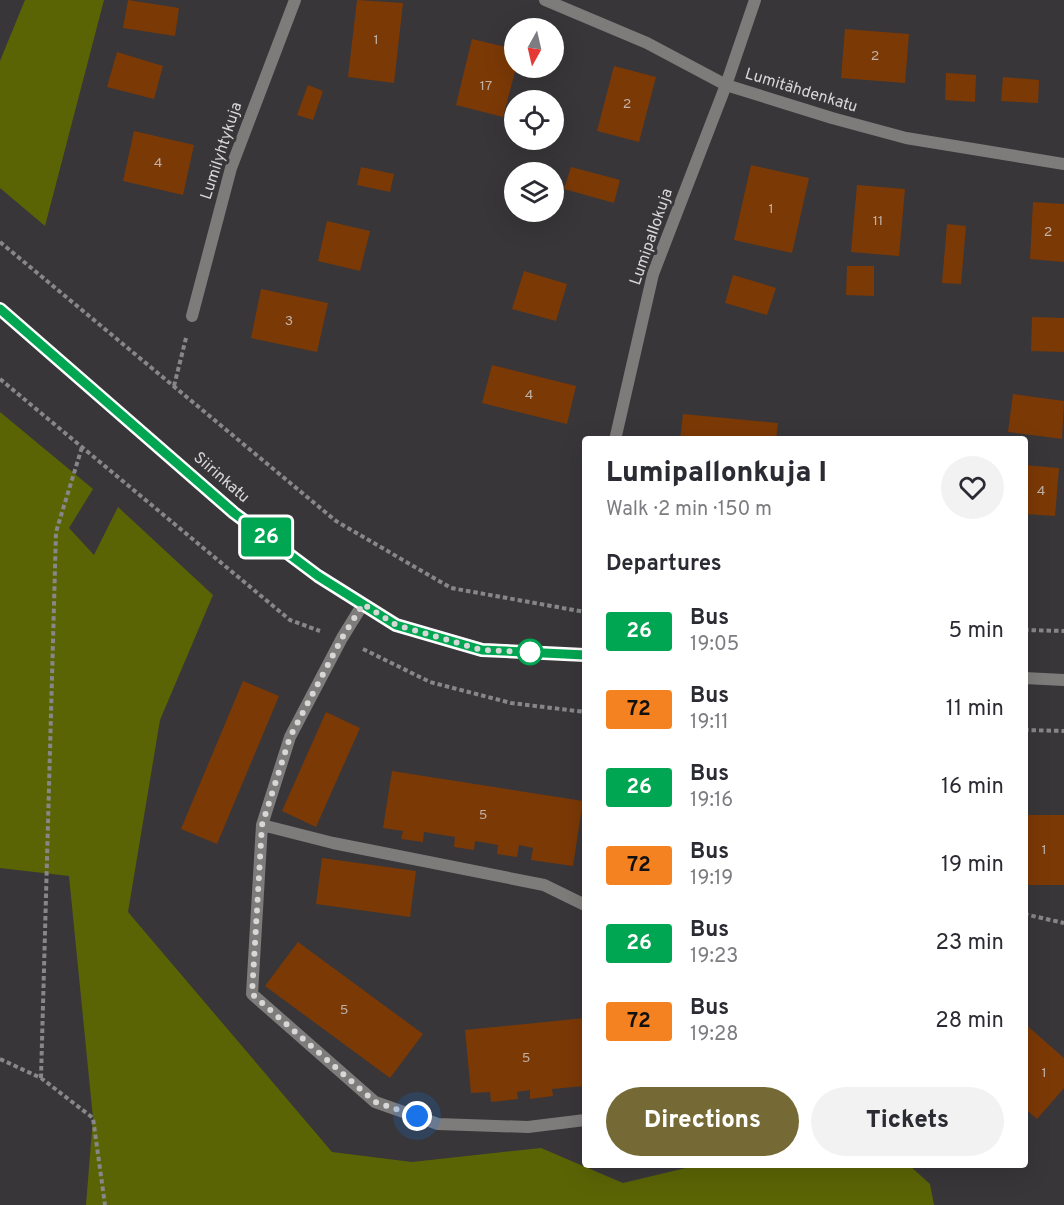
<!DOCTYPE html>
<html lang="en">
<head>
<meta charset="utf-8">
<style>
	body { margin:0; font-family:Overpass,sans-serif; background:#f2f2f3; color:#2b2b33; height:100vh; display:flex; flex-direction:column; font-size:22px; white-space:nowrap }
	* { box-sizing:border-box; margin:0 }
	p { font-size:20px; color:#7c7c81 }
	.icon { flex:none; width:33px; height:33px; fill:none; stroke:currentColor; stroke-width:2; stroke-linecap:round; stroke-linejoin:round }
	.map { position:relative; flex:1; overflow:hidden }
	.drawer { position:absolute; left:582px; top:436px; width:446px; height:732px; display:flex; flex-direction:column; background:#fff; border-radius:6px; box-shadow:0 6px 24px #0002 }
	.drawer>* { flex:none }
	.badge { padding:0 12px; border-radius:4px; font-size:21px; line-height:39px }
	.needle { width:39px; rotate:188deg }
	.controls { position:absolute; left:504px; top:18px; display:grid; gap:12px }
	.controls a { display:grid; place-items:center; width:60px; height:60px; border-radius:50%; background:#fff; box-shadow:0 6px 24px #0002; font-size:30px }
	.you { position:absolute; width:30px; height:30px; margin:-15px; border:4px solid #fff; border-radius:50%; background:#1a73e8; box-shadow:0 0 0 9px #1a73e833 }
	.map>.badge { position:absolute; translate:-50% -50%; box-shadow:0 0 0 3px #fff }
	h2 { padding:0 24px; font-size:22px; line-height:54px }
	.round { display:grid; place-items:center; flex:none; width:63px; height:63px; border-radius:32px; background:#f2f2f3 }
	.headline { display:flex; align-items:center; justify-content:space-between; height:102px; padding:0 24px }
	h1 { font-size:28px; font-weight:800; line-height:45px }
	.cta { display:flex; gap:12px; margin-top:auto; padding:12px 24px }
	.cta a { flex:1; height:69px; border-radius:36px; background:#756a35; color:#fff; font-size:24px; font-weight:800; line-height:69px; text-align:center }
	.cta a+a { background:#f2f2f3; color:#2b2b33 }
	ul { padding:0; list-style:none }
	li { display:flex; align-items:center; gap:18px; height:78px; padding:0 24px }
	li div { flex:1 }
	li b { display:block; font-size:22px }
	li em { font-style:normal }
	li .badge { min-width:66px; font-weight:700; text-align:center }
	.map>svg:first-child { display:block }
</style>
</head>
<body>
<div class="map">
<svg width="1064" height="1205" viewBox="0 0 1064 1205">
	<rect width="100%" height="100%" fill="#383639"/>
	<path fill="#5b6405" d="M25,0H104L45,226L0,188V61Z
		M0,412L93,489L69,528L94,555L118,507L213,595L160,720L128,912L332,1152L412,1162L541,1148L623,1183L694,1166H910L930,1184L934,1205H86L93,1118L69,876L0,868Z"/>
	<path fill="#7b3906" d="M128,0L179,8L175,36L123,28Z
		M357,0L403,3L394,83L348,77Z
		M845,29L909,34L905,83L841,78Z
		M472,39L514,49L516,68L503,117L456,105Z
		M117,52L163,66L154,99L107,87Z
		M614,66L656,77L639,142L597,131Z
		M946,73L976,75L975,102L945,100Z
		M1003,77L1039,80L1038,103L1001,101Z
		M308,85L323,91L313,120L297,115Z
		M134,131L194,145L183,195L123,181Z
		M751,165L809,178L792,253L734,240Z
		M361,167L394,174L390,192L357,185Z
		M571,167L620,180L614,203L564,189Z
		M857,185L905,189L899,256L851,252Z
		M1033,202L1064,204V262L1030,259Z
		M327,221L370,231L360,271L318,261Z
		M947,224L966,226L961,284L942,283Z
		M847,266H874V296L846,295Z
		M524,271L567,284L556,321L512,309Z
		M733,275L776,288L767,315L725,303Z
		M261,289L328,303L317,352L251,338Z
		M1032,317L1064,318V352L1031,351Z
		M492,365L576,386L567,424L482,403Z
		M1013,394L1064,401L1062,439L1008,432Z
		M683,414L778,423L776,440H680Z
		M1024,465L1059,468L1055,516L1024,514Z
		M243,681L279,696L217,844L181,829Z
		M326,712L360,728L316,827L282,811Z
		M392,771L583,801L573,866L531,860L533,848L519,845L517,857L497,854L498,845L475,841L474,850L454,847L455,837L424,832L423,842L401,839L403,831L383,828Z
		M1024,815H1064V885H1024Z
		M322,858L416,871L410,917L316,904Z
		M298,942L423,1034L390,1078L265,986Z
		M585,1018V1086L552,1089L553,1096L530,1099V1090L517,1092L518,1099L491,1102L490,1092L471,1093L465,1030Z
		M1024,1023L1064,1058V1088L1037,1119L1024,1108Z"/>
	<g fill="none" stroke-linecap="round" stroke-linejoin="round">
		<path stroke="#878688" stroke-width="4" stroke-dasharray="4.5 3" stroke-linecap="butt" d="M0,242L336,521L451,588L585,612
			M0,379L290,620L320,631
			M174,386L186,338
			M584,612L585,600
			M1024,630L1064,631
			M363,649L430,682L511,703L585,712
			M1024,730L1064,731
			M1024,914L1064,923
			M0,1059L41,1078L93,1118L105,1205
			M41,1078L56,532L82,447"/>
		<path stroke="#7d7c7b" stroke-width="12" d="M363,604L342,638L290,737L262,825L252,994L375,1102L438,1124L528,1127L585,1120
			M262,825L333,843L544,885L585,905"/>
		<path stroke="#7d7c7b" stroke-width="12" d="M545,0L647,43L726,85L832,118L906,138L1064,164
			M0,309L234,512L318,576L396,625L482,649L585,655
			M192,316L231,168L295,0
			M615,440L653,274L726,85L755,0
			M1024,678L1064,680"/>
	</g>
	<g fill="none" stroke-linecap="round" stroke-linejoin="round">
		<g stroke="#fff" stroke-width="14">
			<path id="line" d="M0,309L234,513L318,576L396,625L482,650L585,655"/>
		</g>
		<use href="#line" stroke="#00a651" stroke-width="9"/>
		<path stroke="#d8d7d8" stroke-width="6" stroke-dasharray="0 10.8" d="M417,1116L375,1102L252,994L262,825L290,737L342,638L363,604L396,625L482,650L530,652"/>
	</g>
	<circle fill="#fff" stroke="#00a651" stroke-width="3" cx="530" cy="652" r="12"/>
	<g text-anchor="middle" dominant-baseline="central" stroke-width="6" stroke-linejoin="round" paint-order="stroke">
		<g font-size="14" fill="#c1b0a4">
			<text x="376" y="40">1</text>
			<text x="875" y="56">2</text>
			<text x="486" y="86">17</text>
			<text x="627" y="104">2</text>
			<text x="158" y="163">4</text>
			<text x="771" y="209">1</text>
			<text x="878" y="221">11</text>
			<text x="1048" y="232">2</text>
			<text x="289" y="321">3</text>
			<text x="529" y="395">4</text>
			<text x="1041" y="491">4</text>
			<text x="483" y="815">5</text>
			<text x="1044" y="850">1</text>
			<text x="344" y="1010">5</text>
			<text x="526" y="1058">5</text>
			<text x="1044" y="1073">1</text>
		</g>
		<g font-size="16" fill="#d8d7d8" stroke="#383639">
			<text transform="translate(801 91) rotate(17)">Lumitähdenkatu</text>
			<text transform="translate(222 151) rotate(-72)">Lumilyhtykuja</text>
			<text transform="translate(652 237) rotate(-71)">Lumipallokuja</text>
			<text transform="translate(221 478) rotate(41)">Siirinkatu</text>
		</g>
	</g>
</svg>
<div class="controls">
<a><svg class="needle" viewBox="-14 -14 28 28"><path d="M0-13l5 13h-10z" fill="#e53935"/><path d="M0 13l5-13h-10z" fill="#7c7c81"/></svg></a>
<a><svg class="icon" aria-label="locate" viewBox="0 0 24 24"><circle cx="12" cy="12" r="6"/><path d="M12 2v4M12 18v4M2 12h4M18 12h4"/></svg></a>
<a><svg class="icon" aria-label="layers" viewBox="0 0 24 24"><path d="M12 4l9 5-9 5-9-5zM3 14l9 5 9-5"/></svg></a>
</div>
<div class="you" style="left:417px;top:1116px"></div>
<b class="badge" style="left:266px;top:537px;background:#00a651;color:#fff">26</b>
<section class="drawer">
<div class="headline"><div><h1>Lumipallonkuja I</h1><p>Walk · 2 min · 150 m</p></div><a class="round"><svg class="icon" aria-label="heart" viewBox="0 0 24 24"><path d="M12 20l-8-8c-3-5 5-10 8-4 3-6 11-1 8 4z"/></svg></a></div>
<h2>Departures</h2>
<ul>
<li><span class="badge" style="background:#00a651;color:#fff">26</span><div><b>Bus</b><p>19:05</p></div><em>5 min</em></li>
<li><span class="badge" style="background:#f58220;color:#111">72</span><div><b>Bus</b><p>19:11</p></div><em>11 min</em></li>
<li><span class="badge" style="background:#00a651;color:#fff">26</span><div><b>Bus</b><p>19:16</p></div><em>16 min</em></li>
<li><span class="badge" style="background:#f58220;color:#111">72</span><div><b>Bus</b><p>19:19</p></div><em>19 min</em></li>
<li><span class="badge" style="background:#00a651;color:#fff">26</span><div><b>Bus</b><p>19:23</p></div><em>23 min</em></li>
<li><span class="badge" style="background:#f58220;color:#111">72</span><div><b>Bus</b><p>19:28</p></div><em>28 min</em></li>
</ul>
<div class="cta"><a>Directions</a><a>Tickets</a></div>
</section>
</div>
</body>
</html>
